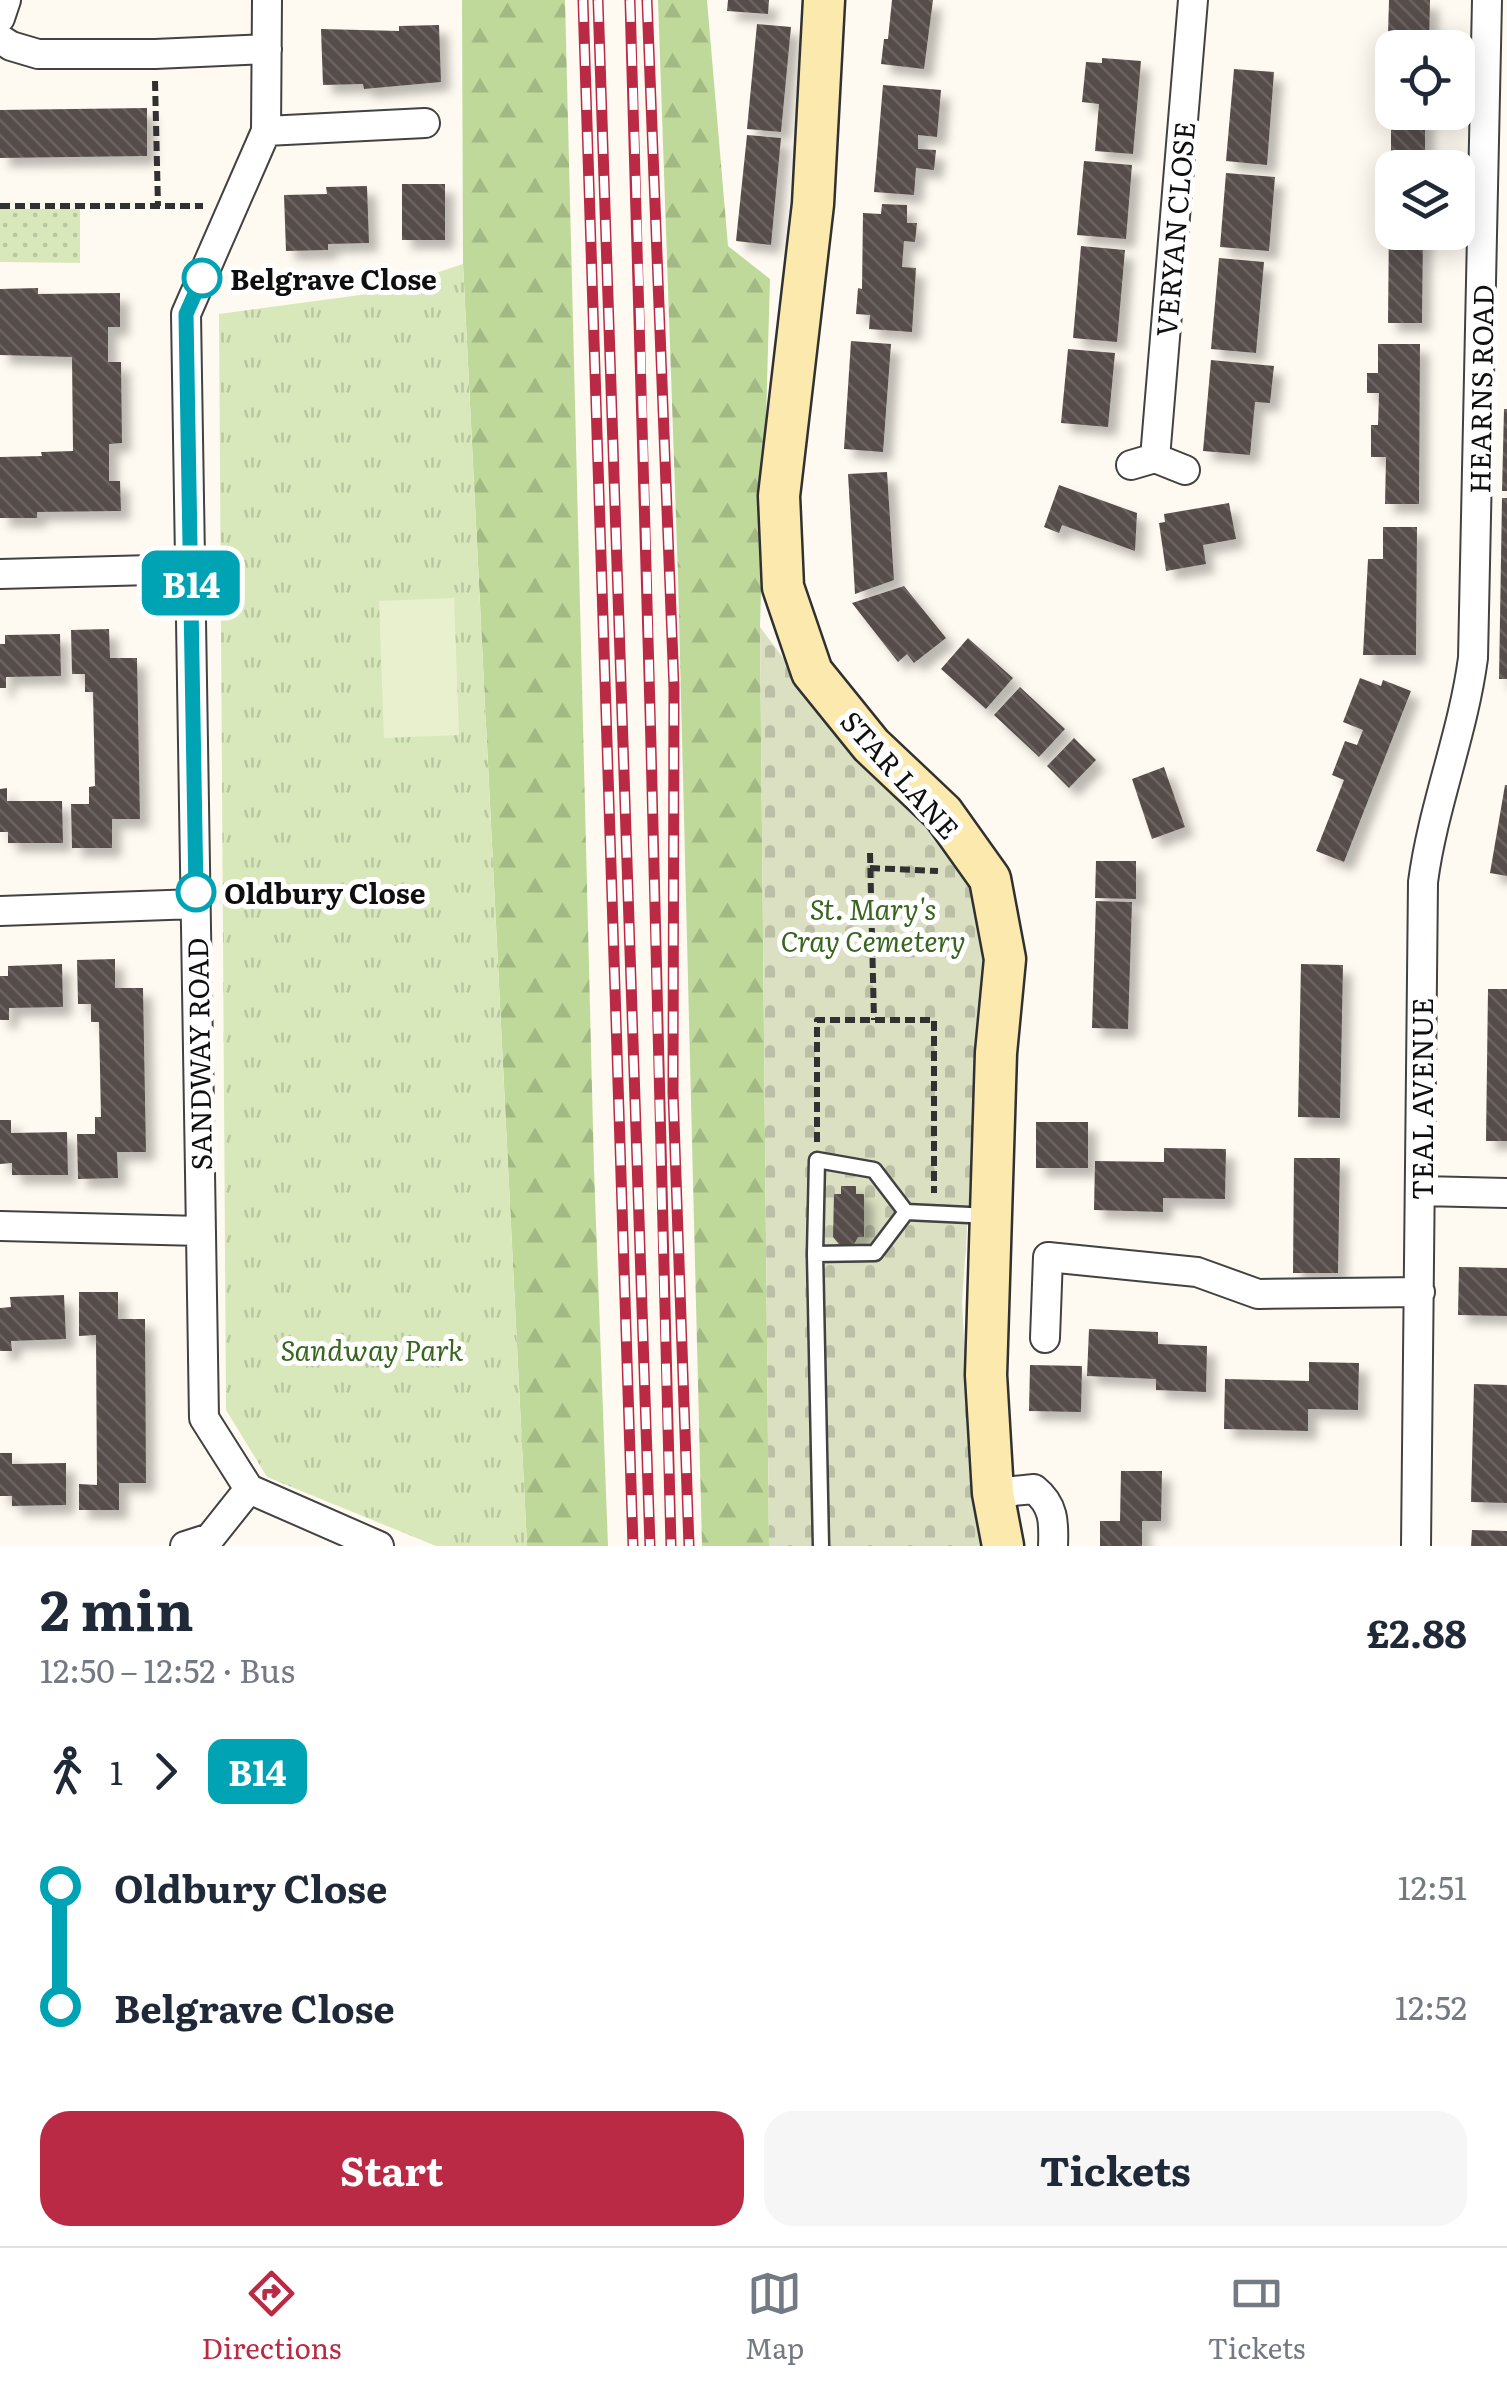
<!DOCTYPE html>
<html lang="en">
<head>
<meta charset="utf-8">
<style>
	body { margin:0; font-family:Literata,serif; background:#f6f6f7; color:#1f2937; height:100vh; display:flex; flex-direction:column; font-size:38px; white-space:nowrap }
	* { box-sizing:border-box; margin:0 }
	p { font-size:32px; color:#747a83 }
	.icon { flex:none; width:55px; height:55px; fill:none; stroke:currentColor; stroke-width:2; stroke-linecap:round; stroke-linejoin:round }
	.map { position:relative; height:1546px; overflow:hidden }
	.panel { display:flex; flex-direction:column; background:#fff; flex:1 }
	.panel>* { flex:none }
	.badge { padding:0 20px; border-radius:15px; font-size:35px; line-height:65px }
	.tools { position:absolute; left:1375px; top:30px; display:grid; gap:20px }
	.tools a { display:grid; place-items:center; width:100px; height:100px; border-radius:20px; background:#fff; box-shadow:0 5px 25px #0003; font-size:50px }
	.map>.badge { position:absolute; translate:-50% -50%; box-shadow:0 0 0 5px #fff }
	.legs { display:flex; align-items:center; gap:15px; height:110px; padding:0 40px; font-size:32px }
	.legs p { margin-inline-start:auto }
	.overview { display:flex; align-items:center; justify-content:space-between; height:170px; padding:0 40px }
	h1 { font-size:55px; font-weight:700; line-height:75px }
	.primary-button { display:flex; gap:20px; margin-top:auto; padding:20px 40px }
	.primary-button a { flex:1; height:115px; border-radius:30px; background:#bb2a45; color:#fff; font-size:40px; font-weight:700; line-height:115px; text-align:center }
	.primary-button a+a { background:#f6f6f7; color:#1f2937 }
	ul { padding:0 40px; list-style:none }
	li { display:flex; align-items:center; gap:35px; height:120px; font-size:38px }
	li i { display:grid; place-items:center; width:15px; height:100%; margin:0 12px; background:currentColor }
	li i::after { content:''; width:25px; height:25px; margin:-12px; border:8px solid; border-radius:50%; background:#fff }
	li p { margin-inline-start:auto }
	li:first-child i { background:linear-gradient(#0000 50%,currentColor 0) }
	li:last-child i { background:linear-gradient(currentColor 50%,#0000 0) }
	.menu { display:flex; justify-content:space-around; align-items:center; height:140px; border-top:2px solid #e0e1e3; background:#fff; font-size:28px; color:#747a83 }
	.menu a { display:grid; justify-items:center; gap:5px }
	.menu .selected { color:#bb2a45 }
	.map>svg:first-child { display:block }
</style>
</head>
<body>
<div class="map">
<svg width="1507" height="1546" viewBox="0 0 1507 1546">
	<defs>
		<pattern id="grass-dots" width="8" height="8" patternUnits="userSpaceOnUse" patternTransform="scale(2.5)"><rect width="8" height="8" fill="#d9e8bb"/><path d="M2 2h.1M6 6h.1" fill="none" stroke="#b9c6a0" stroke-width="1.8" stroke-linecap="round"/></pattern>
		<pattern id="forest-firs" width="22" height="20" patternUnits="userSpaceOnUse" patternTransform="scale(2.5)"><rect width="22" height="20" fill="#bfd99b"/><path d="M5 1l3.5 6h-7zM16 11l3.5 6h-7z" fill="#a3b984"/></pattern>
		<pattern id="cemetery-stones" width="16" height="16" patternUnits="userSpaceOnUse" patternTransform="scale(2.5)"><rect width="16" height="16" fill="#dbe0c2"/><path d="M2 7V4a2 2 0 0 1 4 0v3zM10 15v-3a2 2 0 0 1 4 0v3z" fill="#bbbfa6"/></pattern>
		<pattern id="park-tufts" width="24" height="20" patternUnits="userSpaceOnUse" patternTransform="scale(2.5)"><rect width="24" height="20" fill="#d9e8bb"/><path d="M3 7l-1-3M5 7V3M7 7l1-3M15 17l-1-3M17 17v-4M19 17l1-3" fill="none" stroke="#b9c6a0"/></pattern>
		<pattern id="building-back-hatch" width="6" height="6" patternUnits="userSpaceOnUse" patternTransform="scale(2.5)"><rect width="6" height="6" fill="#574e4b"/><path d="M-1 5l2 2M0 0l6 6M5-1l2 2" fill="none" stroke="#6a6361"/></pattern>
		<filter id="shadow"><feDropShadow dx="9" dy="9" stdDeviation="5" flood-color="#0004"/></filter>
	</defs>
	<rect width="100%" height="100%" fill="#fffaf1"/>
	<path fill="url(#grass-dots)" d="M0,209H80V263L0,262Z"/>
	<path fill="url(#forest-firs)" d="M462,0H565L594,1169L608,1546H527L463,264Z
		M658,0H707L728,246L770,279L760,627L769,1546H702L678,576Z"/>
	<path fill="url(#cemetery-stones)" d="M760,627L833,724L937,821L985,904L979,1054L962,1302L972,1498L981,1546H769Z"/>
	<path fill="url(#park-tufts)" d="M463,264L527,1546H436L267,1477L226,1410L219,314L375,293Z"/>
	<path fill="#e9f0cd" d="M454,598L459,735L384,738L379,601Z"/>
	<path fill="url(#building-back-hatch)" filter="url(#shadow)" d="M728,0H769L768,14L727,11Z
		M892,0H933L924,69L881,64L884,39H888Z
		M1389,0H1430L1429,48H1392V69H1387Z
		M757,24L791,27L781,132L747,129Z
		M439,25L441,82L364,89L363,84L323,85L321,29L399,31V26Z
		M1102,58L1141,61L1133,154L1095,151L1099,104L1082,102L1086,62L1102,63Z
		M1234,69L1274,72L1267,165L1226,161Z
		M883,85L941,90L937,137L918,135V149L936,150L934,170L916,168L914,195L874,192Z
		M147,108V156L0,158V110Z
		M1391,112H1425V162H1391Z
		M747,135L781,138L771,245L736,241Z
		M1084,161L1132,165L1126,239L1077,235Z
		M1226,173L1275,177L1269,251L1220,247Z
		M402,184H445V240H402Z
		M367,186L369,243L328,244V250L286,251L284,195L327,194L326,187Z
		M882,204L907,205V223H917L915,242L904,241L902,267L916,268L912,332L869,329L870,315L856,314L858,288L862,289L863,213L881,214Z
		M1389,223H1392V232H1423L1422,323H1388Z
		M1081,246L1125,250L1117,342L1073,338Z
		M1219,258L1264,262L1256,353L1211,349Z
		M38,288V294L120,293V327H108V362H121L122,443L109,444V481H120L121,511L37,512V518H0V457L42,456L41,452L73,451L72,357L0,355V289Z
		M851,341L891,344L883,452L844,449Z
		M1378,344H1420L1419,504H1385L1386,457H1371V425H1378L1379,393H1367V373H1378Z
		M1068,349L1115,353L1108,427L1061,423Z
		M1211,360L1274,366L1270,403L1255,402L1250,455L1203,451Z
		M1504,409H1507V491H1502Z
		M887,472L894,580L855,594L848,474Z
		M1059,485L1137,513L1135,551L1062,525L1059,533L1044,527Z
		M1502,498H1507V679H1499Z
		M1229,503L1236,539L1203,545L1206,564L1166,571L1159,523L1165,522L1164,514Z
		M1383,527H1417L1416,655H1363L1368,559H1383Z
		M904,586L946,638L914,663L907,654L898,662L852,603Z
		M109,629L110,658H137L140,819H112V848H72L71,804H89V787L95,786L93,692H85V674H72L71,630Z
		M60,634L61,676L6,677V688H0V644H5V635Z
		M968,638L1013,678L986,709L941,669Z
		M1360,678L1381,686L1383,680L1411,691L1344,862L1316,851L1344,780L1332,775L1345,741L1357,745L1363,730L1343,722Z
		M1020,687L1065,729L1039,757L994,715Z
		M1074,738L1096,760L1069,788L1047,766Z
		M1164,767L1185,827L1152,839L1132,779Z
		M1505,785H1507V876L1490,873Z
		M7,788V801H62L63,843H8V832H0V789Z
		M1096,861H1136V899L1095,898Z
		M1096,901L1132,902L1128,1029L1092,1028Z
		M115,959V988H143L146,1152H117L118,1178L78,1179L77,1134H95V1117H101L99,1022H91V1004H78L77,960Z
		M62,964L63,1007L9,1008V1020H0V976H8V966Z
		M1301,964L1343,965L1340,1118L1298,1117Z
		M1488,989H1507V1141H1486Z
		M0,1120H11V1133L67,1132L68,1175H12V1163L0,1164Z
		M1036,1122H1088V1168H1036Z
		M1164,1148L1226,1149L1225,1199L1163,1198V1212L1094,1210L1095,1161L1164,1162Z
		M1294,1158H1340L1338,1273H1293Z
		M841,1186H856V1194H864V1237H858L852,1248H842L833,1237L834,1194H841Z
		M1459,1267L1507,1268V1316L1458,1315Z
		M79,1292H118V1319H145L146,1483H119V1510H79V1484L97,1485L96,1335L79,1336Z
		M64,1295L66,1339L11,1341L12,1351H0V1308L11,1307L10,1297Z
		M1089,1329L1158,1332V1344L1207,1346L1206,1392L1156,1390V1379L1087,1376Z
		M1309,1362L1359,1363L1358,1410L1308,1409V1431L1224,1429L1225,1379L1309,1381Z
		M1030,1365L1082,1366L1081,1412L1029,1411Z
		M1474,1384L1507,1385V1503L1471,1502Z
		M0,1453H12V1464L66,1463V1505L12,1506V1496H0Z
		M1121,1471H1162L1161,1521H1142V1546H1100V1521H1120Z
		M1472,1530L1507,1531V1546H1471Z"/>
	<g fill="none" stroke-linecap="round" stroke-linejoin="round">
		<g stroke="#424242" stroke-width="19">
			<path id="lane" d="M817,1160L874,1170L906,1212L875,1253L815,1254Z
				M906,1212L990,1216
				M815,1254L821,1546"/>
		</g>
		<g stroke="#424242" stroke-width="32">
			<path id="street" d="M267,0L266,131L186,314L204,1418L249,1489L379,1546
				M0,18L6,0
				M0,39L11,46L38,54H155L267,49
				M266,131L425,123
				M1155,458L1193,0
				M1131,465L1155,458L1185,470
				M0,574L190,569
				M0,911L196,904
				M1420,1191L1507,1193
				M0,1226L201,1231
				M1045,1338L1048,1257L1197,1272L1258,1294L1420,1292
				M993,1493L1034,1489C1054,1505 1054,1522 1053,1546
				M185,1546L210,1538L249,1489
				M1416,1546L1423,882C1433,806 1463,734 1473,658L1487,0"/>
		</g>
		<g stroke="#313131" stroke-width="45">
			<path id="secondary" d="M824,0L813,204L779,496L783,587L812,672L871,745L943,813L990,879L1005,959L996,1053L986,1375L993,1493L1003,1546"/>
		</g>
		<path stroke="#313131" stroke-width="6" stroke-dasharray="10 5" stroke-linecap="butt" d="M155,81L158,206
			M0,206H203
			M870,853L874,1020
			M870,868L938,871
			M817,1142V1020H934V1193"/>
		<use href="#lane" stroke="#fff" stroke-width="14"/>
		<use href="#street" stroke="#fff" stroke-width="28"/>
		<use href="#secondary" stroke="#fce9ae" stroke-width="40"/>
		<g stroke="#bb2a45" stroke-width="11">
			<path id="rail" d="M583,0L633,1546
				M598,0L650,1546
				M630,0C648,515 656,1031 671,1546
				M647,0L674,688L673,1092L689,1546"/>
		</g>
		<use href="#rail" stroke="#fff" stroke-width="8" stroke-dasharray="22" stroke-linecap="butt"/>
	</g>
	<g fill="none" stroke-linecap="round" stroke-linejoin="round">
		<g stroke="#fff" stroke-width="22">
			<path id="line-1" d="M196,892L186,314L202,278"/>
		</g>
		<use href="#line-1" stroke="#00a3b4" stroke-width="15"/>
	</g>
	<g fill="#fff" stroke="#00a3b4" stroke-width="5">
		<circle cx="202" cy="278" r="18"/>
		<circle cx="196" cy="892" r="18"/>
	</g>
	<g text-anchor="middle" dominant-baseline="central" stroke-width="10" stroke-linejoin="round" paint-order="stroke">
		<g font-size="28" fill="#0f0f0f" stroke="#fff">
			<text transform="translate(1174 229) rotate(-85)">VERYAN CLOSE</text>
			<text transform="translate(1480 389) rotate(-89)">HEARNS ROAD</text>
			<text transform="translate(901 774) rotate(48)">STAR LANE</text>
			<text transform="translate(198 1054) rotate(-91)">SANDWAY ROAD</text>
			<text transform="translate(1421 1099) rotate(-90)">TEAL AVENUE</text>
		</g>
		<g font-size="28" font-weight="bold" fill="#0f0f0f" stroke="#fff" text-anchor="start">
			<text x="230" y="278">Belgrave Close</text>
			<text x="224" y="892">Oldbury Close</text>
		</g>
		<g font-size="28" font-style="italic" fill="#386520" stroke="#fff">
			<text x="873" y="908">St. Mary's<tspan x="873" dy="32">Cray Cemetery</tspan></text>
			<text x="372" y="1349">Sandway Park</text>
		</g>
	</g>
</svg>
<div class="tools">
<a><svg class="icon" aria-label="locate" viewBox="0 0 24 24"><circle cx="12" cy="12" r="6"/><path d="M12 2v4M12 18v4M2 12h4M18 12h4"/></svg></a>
<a><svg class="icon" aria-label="layers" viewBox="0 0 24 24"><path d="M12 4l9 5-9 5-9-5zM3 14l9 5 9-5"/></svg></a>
</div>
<b class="badge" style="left:191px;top:583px;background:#00a3b4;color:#fff">B14</b>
</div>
<section class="panel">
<div class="overview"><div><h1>2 min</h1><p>12:50 – 12:52 · Bus</p></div><b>£2.88</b></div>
<div class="legs"><svg class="icon" aria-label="walk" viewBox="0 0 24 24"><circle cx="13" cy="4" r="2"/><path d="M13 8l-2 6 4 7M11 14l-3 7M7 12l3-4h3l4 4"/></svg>1<svg class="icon" aria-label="forward" viewBox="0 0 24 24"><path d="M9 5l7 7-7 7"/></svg><b class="badge" style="background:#00a3b4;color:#fff">B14</b></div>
<ul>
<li><i style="color:#00a3b4"></i><b>Oldbury Close</b><p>12:51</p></li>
<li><i style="color:#00a3b4"></i><b>Belgrave Close</b><p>12:52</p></li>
</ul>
<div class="primary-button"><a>Start</a><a>Tickets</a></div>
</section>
<nav class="menu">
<a class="selected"><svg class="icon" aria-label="directions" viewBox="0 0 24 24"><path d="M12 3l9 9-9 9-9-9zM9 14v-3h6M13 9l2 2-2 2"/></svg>Directions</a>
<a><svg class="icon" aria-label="map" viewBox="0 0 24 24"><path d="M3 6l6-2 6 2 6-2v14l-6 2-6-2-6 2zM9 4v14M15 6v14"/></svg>Map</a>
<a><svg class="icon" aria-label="tickets" viewBox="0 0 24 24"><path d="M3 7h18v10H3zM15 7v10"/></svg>Tickets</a>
</nav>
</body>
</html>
